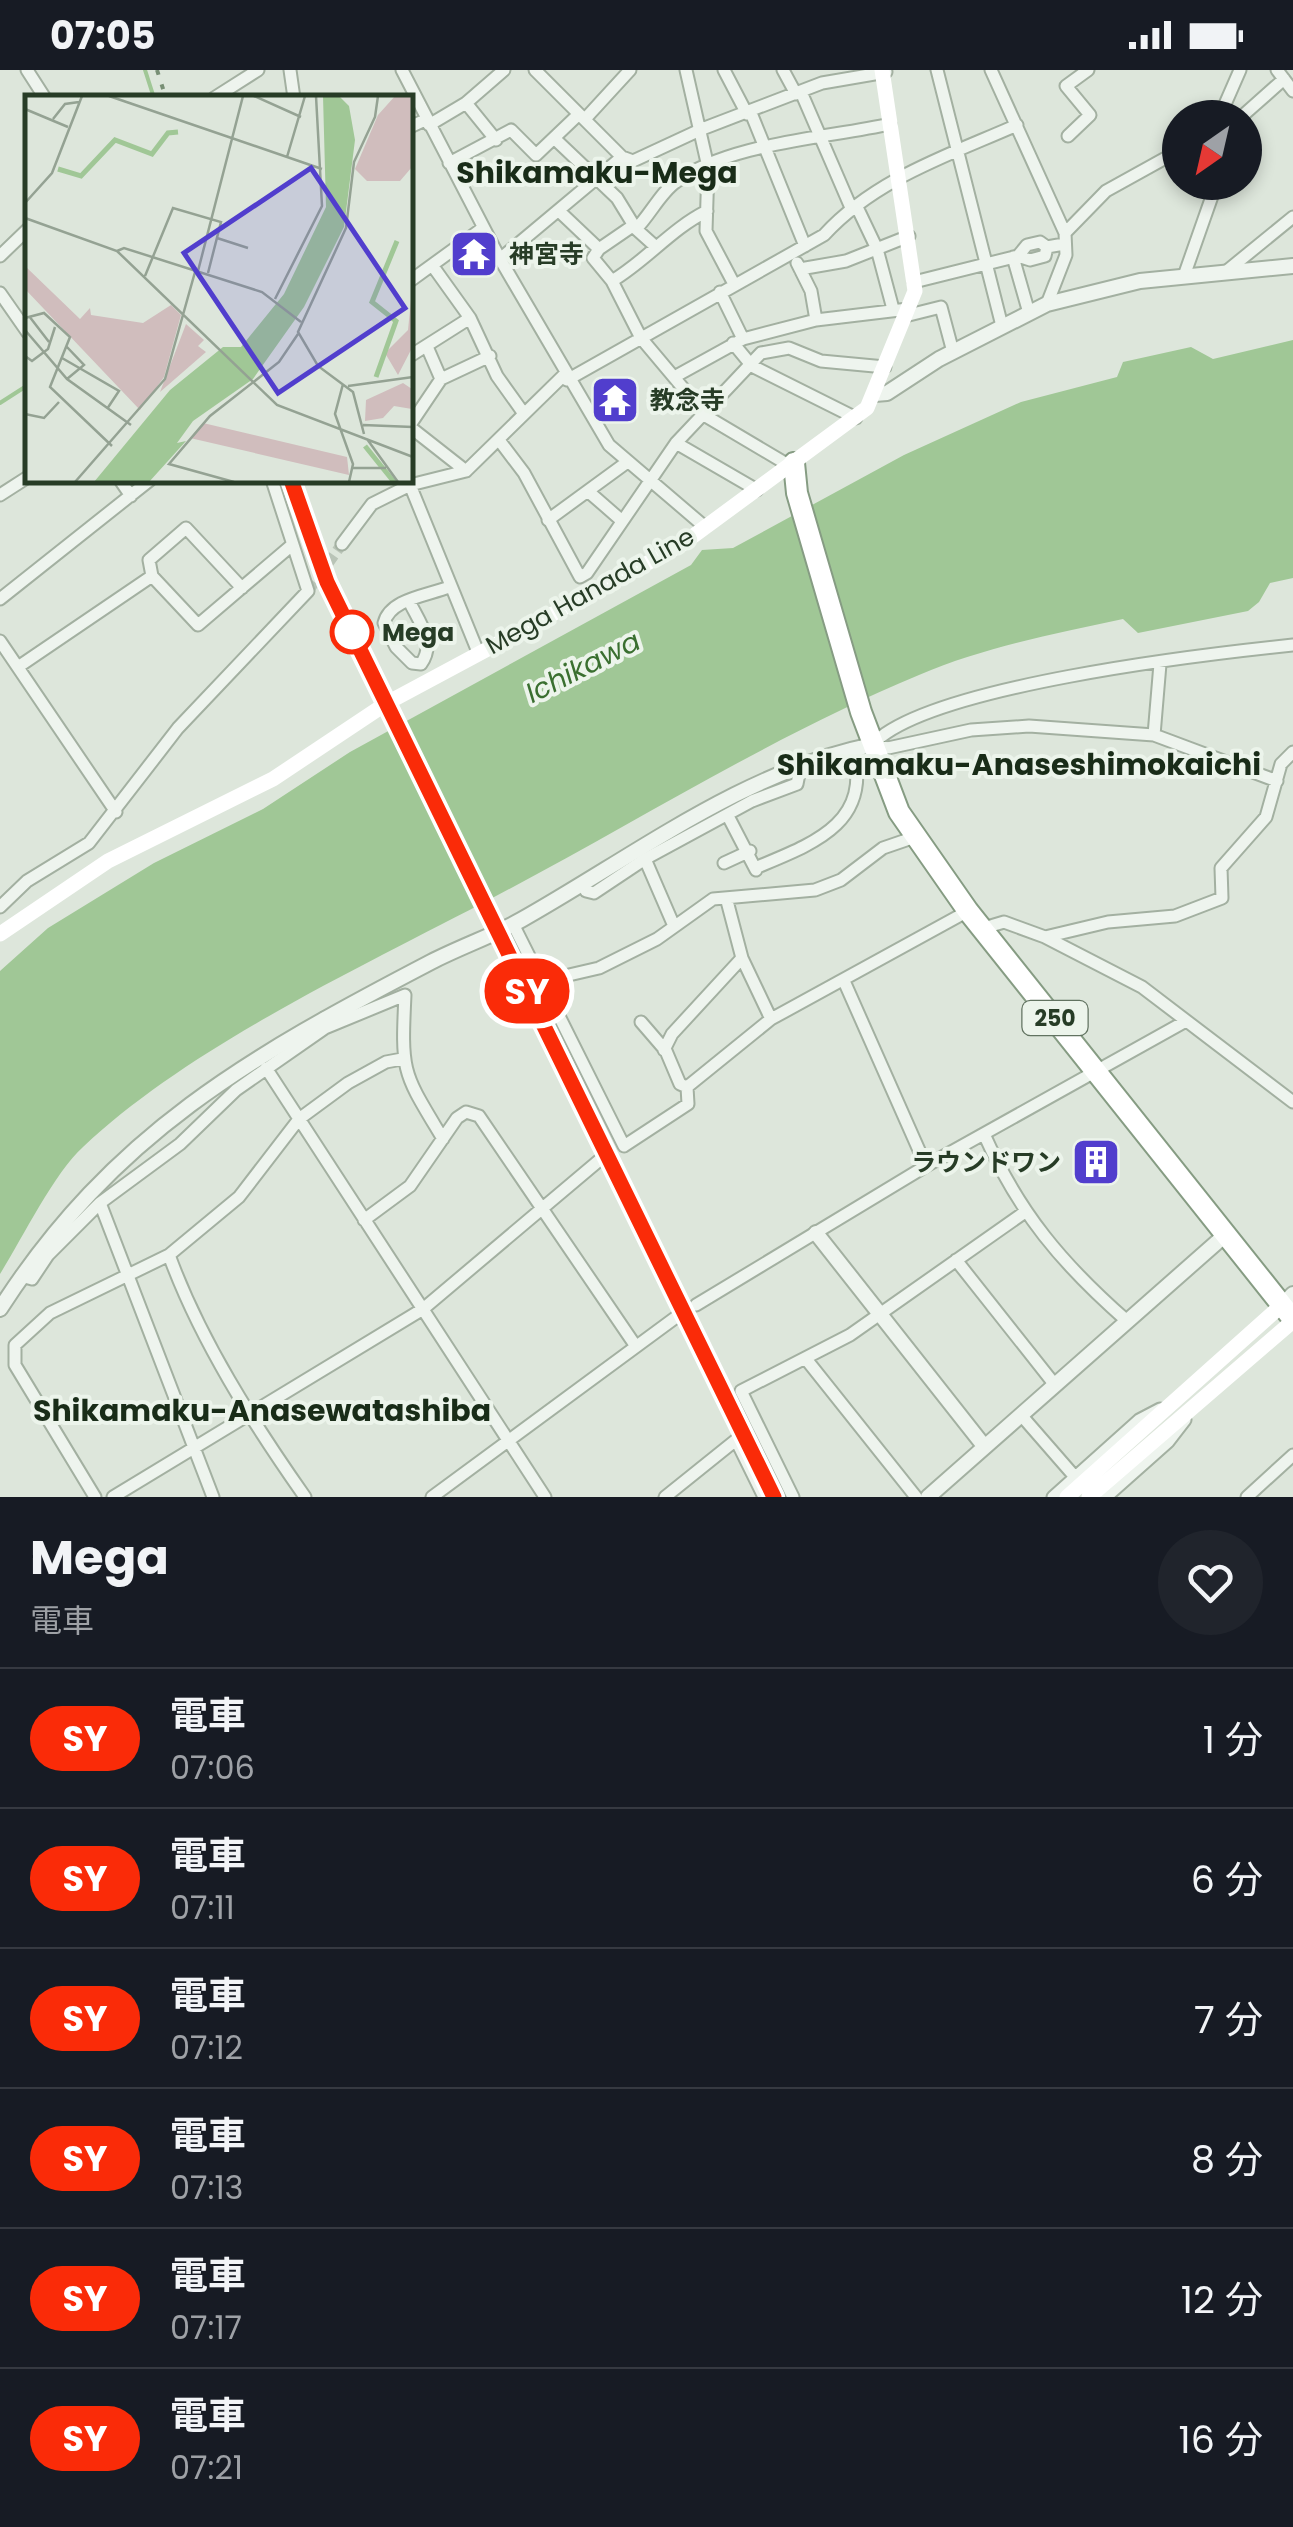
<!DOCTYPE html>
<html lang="ja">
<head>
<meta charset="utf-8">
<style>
	body { margin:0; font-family:Poppins,"Noto Sans JP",sans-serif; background:#20242c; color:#f1f3f6; height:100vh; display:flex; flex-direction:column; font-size:38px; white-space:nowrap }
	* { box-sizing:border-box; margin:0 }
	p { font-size:32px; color:#9ea1a6 }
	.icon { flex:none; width:55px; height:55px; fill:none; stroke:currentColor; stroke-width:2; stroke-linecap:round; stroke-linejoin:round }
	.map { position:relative; height:1427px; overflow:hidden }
	.details { display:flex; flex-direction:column; background:#171b24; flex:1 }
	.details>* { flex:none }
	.badge { padding:0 20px; border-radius:32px; font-size:35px; line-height:65px }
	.needle { width:65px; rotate:214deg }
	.tools { position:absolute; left:1162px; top:30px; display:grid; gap:20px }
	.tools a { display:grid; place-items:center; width:100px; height:100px; border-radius:50%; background:#171b24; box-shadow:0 5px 15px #0003; font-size:50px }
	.map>.badge { position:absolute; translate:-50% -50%; box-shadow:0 0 0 5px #fff }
	.round { display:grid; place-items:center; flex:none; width:105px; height:105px; border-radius:52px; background:#20242c }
	.summary { display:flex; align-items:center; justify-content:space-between; height:170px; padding:0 30px }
	h1 { font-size:48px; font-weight:700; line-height:75px }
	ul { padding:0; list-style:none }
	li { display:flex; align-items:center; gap:30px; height:140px; padding:0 30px; border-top:2px solid #363941 }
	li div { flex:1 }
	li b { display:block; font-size:38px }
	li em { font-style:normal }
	li .badge { min-width:110px; font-weight:700; text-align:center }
	.status { display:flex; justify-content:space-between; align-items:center; height:70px; padding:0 50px; background:#171b24; direction:ltr }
	.status svg { height:28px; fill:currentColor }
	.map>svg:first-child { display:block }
</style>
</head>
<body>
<div class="status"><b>07:05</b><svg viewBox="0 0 49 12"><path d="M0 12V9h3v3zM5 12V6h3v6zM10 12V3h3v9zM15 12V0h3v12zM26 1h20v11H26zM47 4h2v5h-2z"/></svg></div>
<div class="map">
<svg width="1293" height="1427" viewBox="0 0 1293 1427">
	<rect width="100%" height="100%" fill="#dde6db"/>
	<path fill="#a0c796" d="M1293,270V508L1270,513L1259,532L1248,541L1138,563L1123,549C1054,564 985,577 919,605C772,666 637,752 496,826C364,896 191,975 83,1077C54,1103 22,1169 0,1204V901L48,858L154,793L263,739L350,682L691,495L702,480L733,478L904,385L1021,332L1117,307L1123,292L1191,277L1213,289Z"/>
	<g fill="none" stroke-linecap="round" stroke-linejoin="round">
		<path stroke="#a0c796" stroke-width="4" d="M145,0L154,28
			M0,333L28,315"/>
		<path stroke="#b9c4b7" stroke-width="11" stroke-dasharray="11 5.5" stroke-linecap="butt" d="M308,521L342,474"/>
		<g stroke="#a3b0a1" stroke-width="15">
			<path id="minor" d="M27,0L45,28
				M290,0L294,28
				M402,0L500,189L609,375L705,457
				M535,0L622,87L633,91L702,59L822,13L886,2
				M686,0L708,97L706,161L734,214
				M724,0L747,44
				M783,0L796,24
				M937,0L1002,256
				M991,0L1065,163L1066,185L1047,234
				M1277,0L1293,21
				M801,22L852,140
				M214,28L258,0
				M466,33L496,70
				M751,43L805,176
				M1219,48L1240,0
				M1240,48L1284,9
				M585,49L630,0
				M429,55L466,33L504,0
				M410,57L427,49
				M1068,66L1090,45L1066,16L1088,0
				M555,69L617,128L636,159L656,177
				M449,93L511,60L536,85L579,44
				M857,137L877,179L893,239
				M560,142L599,179L593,188L612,211L641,268L704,343
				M636,159C650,145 661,122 676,112C729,73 827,68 890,54
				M1065,163L1106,121L1180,80
				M599,179L634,155
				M0,186L28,159
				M1018,186L1027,175L1040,172L1047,177
				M1013,187L1029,243
				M500,189L622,87
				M797,193L811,221L816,250
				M432,195L470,248L497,306L522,341
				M800,199L846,191L909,166
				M1228,200L1293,147
				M1184,206L1217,112
				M410,211L483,158
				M612,211C647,190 671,159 707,141
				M914,212L1018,186L1030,190L1045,186L1047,177L1064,174
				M720,222L743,269
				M0,223L28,263
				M905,246L941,237L953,282
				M733,273L752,296L856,348
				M428,279L441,309
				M410,286L470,248
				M676,306L743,269L816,250L908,239
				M567,310L824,165C875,109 949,85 1017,55
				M704,345L790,396
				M410,355L441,309L490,286
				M410,357L466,401
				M499,370L524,403L580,507L587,503L676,373L761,283L789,278L821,291L885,297
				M676,373L757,420
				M120,410L131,426
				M408,410L478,582
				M590,423L621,450
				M0,425L28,407
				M548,450L626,393
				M342,474L372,434L410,415L466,401L564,305
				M152,506L198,555L292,475
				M0,529L150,410
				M410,533C420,553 436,573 421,594L412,593L396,577L384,553C390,529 426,526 449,517
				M0,571L116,742
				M18,597L152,506L149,490L186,458L242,518
				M1154,665L1160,594
				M1277,711L1154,665L1029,656L971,660L888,678L872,675C925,616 1206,584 1293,575
				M728,746L756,800
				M645,789L752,731L797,714L801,694
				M724,793L750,781
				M755,798C812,774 873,754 853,679
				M583,814L586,821L594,823L645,789L674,856
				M727,831L742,888L771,949
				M0,837L27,811L89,773L178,658L308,521L272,410
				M513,854L624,1076L688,1034L687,1017L771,949L968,841
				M984,858L1004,852L1045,867L1108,852L1175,846L1222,828L1221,798L1266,747L1281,694L1293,682
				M1045,867L1142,917L1293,1032
				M543,911L599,898L657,869L713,829L815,820L841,810L883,778L915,767
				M844,911L926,1096
				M641,952L666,981L680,1014L687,1017
				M325,958L405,925C401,1005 403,1002 443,1069
				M664,980L672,964L742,888
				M266,998L545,1427
				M984,1064C1019,1143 1062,1194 1127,1251
				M100,1133L213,1427
				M364,1150L410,1116L457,1048L466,1042L479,1046L635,1275
				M169,1185C200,1270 253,1353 305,1427
				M956,1190L1055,1315
				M21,1206L32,1209L48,1185L100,1133L180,1074L236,1020L325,958L324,948
				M696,1235L926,1096L1186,951
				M806,1289L916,1427
				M1021,1345L1075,1407
				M95,1427L15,1295V1275L50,1243L169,1185L239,1127L299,1049L348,1013L386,992L402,989
				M113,1427L423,1239L602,1088
				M432,1427L679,1245
				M665,1427L736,1370L764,1427
				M793,1427L741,1321L850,1265L1025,1142
				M1053,1427L1139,1350L1160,1339
				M1106,1427L1168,1372L1185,1350
				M1247,1427L1293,1385"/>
		</g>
		<g stroke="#a3b0a1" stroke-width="18">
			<path id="tertiary" d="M875,324L887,323L939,289L1047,234L1140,211L1293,196
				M816,1163L984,1376
				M1282,1235L1293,1224
				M0,1239C113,1063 251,986 431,892C460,877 492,866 521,850C633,787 744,701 872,675
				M928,1427L1224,1166"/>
		</g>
		<g stroke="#869c83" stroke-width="24">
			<path id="trunk" d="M794,393L797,423L861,642L899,742L968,841L1293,1249"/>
		</g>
		<use href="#minor" stroke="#eef4ee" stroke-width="11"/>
		<use href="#tertiary" stroke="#eef4ee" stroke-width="14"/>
		<path stroke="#fff" stroke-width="15" d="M0,864L108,791L273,709L387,633L681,475L867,338L915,221L882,0
			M1067,1427L1282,1235
			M1089,1427L1293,1251"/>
		<use href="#trunk" stroke="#fff" stroke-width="20"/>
		<path stroke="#788f75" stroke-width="4" stroke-dasharray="5 10" stroke-linecap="butt" d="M157,0L166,28
			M297,410L335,515L781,1427"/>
	</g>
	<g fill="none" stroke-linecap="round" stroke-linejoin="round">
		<g stroke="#fff" stroke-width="22">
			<path id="line" d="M291,410L327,512L774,1427"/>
		</g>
		<use href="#line" stroke="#fa2b08" stroke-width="15"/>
	</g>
	<defs>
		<g id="temple-square" transform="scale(2.5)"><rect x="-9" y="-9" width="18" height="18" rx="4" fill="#513ecd" stroke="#ecf4eb"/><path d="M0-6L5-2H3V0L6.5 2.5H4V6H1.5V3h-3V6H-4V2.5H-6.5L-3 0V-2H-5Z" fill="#fff"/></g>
		<g id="building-square" transform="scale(2.5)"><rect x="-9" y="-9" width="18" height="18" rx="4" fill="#513ecd" stroke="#ecf4eb"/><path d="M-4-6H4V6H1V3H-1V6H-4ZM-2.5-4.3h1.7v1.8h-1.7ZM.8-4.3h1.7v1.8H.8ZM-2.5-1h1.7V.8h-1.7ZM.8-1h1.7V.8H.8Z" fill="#fff"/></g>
	</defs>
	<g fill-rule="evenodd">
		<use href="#temple-square" x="474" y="184"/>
		<use href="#temple-square" x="615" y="330"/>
		<use href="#building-square" x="1096" y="1092"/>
	</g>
	<circle fill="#fff" stroke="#fa2b08" stroke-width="5" cx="352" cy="562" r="20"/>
	<g text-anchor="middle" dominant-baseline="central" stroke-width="8" stroke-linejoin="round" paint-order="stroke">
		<rect fill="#ecf4eb" stroke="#627361" stroke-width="2.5" x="1022.5" y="931" width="65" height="34" rx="8"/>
		<g font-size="22" font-weight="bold" fill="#273c26">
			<text x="1055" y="948">250</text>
		</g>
		<g font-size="25" font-weight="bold" fill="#273c26" stroke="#ecf4eb" text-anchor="start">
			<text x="509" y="184">神宮寺</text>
			<text x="650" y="330">教念寺</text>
			<text x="1061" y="1092" text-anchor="end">ラウンドワン</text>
		</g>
		<g font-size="25" fill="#273c26" stroke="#ecf4eb">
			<text transform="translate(590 521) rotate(-29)">Mega Hanada Line</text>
		</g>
		<g font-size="25" font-weight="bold" fill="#273c26" stroke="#ecf4eb" text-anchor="start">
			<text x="382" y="562">Mega</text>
		</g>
		<g font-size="28" font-style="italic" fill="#3a6f30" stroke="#ecf4eb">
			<text transform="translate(583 597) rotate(-27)">Ichikawa</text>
		</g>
		<g font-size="30" font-weight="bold" fill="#192c18" stroke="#ecf4eb">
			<text x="597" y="102">Shikamaku-Mega</text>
			<text x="1019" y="694">Shikamaku-Anaseshimokaichi</text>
			<text x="262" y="1340">Shikamaku-Anasewatashiba</text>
		</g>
	</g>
	<g transform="translate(25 25)">
		<rect width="388" height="388" fill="#dde6db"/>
		<path d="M370,1H387V72L375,86H342L330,74L353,20ZM0,171L55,224L65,213L66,220L118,228L146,210L156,220L139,282L115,315L0,194ZM387,195V253L373,280L360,258L383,235ZM161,229L179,245L173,251L181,257L135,297ZM378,288L387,294V314L369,311L358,323L340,326L341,305ZM178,328L322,362L324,380L165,343Z" fill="#d0bdbd"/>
		<path d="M298,1H314L324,11L330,45L319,132L279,212L228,284L168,326L152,348L161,346L124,387H69L145,295L198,252H216L259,199L301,112Z" fill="#a0c796"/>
		<path fill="none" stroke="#a0c796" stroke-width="5" d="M33,74L56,81L90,45L127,59L143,38L153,37M351,282L371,226L347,207L372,146M340,351L369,387"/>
		<path fill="none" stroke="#94a293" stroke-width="2.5" d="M84,1L297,74M229,1L276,22M0,14L43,32M28,24L40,9L54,7M262,62L280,1M0,108L27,78L57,1M0,123L92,156L252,310L388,362M192,143L223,153M92,156L99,153L237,197L276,227M173,176L218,1M120,181L148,113L196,127L183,178M250,204L297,111L291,1M4,221L24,247M0,223L19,218L45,242L25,292L87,351M0,235L42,284L106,330M41,251L59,270L42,284M0,261L7,266L23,254L30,232M37,263L94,296L82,314M318,289L310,319L328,369L324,387M323,291L388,282M0,319L19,323L34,307M338,330L388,332M339,339L328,297L293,271L273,237L321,133L329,67L350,22L353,1M342,344L373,387M327,373H361M50,387L140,284L170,177M209,387L144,369L185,321L254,267L273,239"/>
		<path fill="#513ecd" fill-opacity="0.15" stroke="#513ecd" stroke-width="5" d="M286,73L380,213L253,298L159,158Z"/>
		<rect width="388" height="388" fill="none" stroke="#273c26" stroke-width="5"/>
	</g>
</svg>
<div class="tools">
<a><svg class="needle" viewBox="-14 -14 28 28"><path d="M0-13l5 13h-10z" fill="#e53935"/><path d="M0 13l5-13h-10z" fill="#9ea1a6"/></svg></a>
</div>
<b class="badge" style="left:527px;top:921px;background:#fa2b08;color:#fff">SY</b>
</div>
<section class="details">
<div class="summary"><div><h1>Mega</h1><p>電車</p></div><a class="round"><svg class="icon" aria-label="heart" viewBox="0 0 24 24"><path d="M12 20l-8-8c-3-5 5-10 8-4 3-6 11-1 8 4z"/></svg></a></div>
<ul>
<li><span class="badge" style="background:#fa2b08;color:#fff">SY</span><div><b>電車</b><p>07:06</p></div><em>1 分</em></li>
<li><span class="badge" style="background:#fa2b08;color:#fff">SY</span><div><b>電車</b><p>07:11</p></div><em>6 分</em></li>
<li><span class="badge" style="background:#fa2b08;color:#fff">SY</span><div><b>電車</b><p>07:12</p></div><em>7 分</em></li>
<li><span class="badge" style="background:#fa2b08;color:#fff">SY</span><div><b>電車</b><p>07:13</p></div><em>8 分</em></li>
<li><span class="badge" style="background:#fa2b08;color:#fff">SY</span><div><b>電車</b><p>07:17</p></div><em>12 分</em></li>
<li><span class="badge" style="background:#fa2b08;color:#fff">SY</span><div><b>電車</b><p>07:21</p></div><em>16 分</em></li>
</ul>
</section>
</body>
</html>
